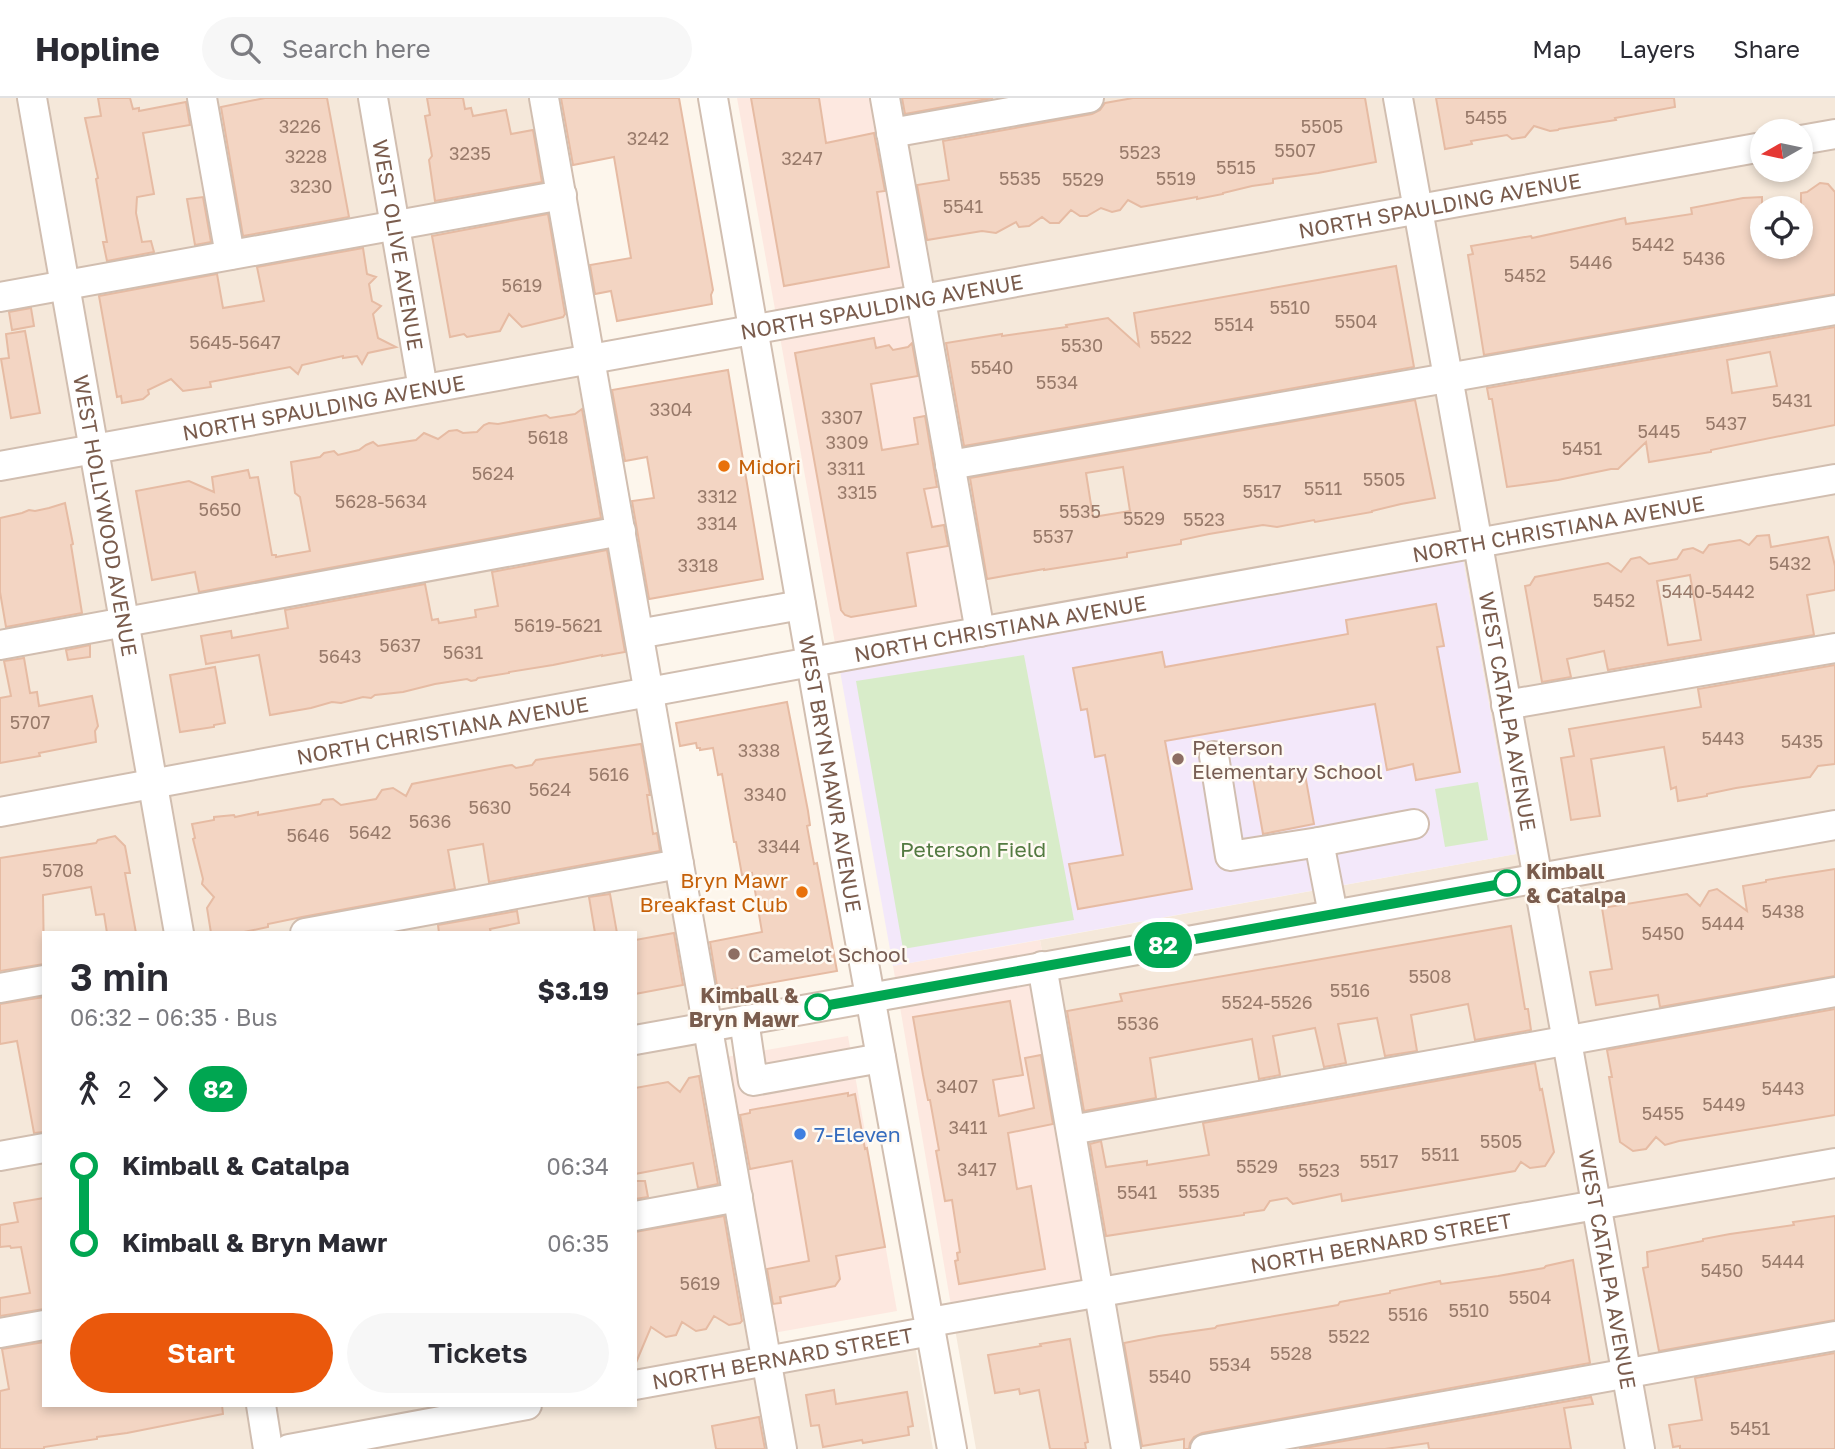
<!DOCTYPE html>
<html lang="en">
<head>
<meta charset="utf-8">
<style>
	body { margin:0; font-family:"Golos Text",sans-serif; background:#f7f7f7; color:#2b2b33; height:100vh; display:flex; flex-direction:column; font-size:26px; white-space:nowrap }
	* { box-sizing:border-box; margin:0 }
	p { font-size:23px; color:#7c7c81 }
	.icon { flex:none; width:38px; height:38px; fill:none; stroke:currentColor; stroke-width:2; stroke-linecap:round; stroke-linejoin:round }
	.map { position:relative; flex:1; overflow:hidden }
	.panel { position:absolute; left:42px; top:833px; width:595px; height:476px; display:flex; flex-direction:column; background:#fff; border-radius:0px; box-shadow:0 4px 10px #0003 }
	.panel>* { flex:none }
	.badge { padding:0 14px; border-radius:23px; font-size:24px; line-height:46px }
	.needle { width:46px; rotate:261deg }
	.controls { position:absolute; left:1750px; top:21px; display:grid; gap:14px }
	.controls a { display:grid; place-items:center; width:63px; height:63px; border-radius:50%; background:#fff; box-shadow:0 4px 10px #0003; font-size:35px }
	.map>.badge { position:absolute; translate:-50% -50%; box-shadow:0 0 0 4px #fff }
	.legs { display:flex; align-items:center; gap:10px; height:77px; padding:0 28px; font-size:23px }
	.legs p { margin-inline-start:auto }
	.headline { display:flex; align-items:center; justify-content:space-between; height:119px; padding:0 28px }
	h1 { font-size:38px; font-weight:600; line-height:52px }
	.cta { display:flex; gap:14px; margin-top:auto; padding:14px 28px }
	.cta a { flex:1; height:80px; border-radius:42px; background:#ea580c; color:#fff; font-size:28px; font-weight:600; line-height:80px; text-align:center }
	.cta a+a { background:#f7f7f7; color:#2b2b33 }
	ul { padding:0 28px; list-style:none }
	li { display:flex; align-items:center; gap:24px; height:77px; font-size:26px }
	li i { display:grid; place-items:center; width:10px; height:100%; margin:0 9px; background:currentColor }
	li i::after { content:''; width:18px; height:18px; margin:-9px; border:5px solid; border-radius:50%; background:#fff }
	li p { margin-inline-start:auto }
	li:first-child i { background:linear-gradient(#0000 50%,currentColor 0) }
	li:last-child i { background:linear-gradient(currentColor 50%,#0000 0) }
	header { display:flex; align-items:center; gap:42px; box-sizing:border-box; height:98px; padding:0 35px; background:#fff; border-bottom:2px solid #e1e1e2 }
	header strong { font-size:33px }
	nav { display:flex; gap:38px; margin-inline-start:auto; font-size:24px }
	.search { width:490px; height:63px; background:#f7f7f7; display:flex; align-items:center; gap:18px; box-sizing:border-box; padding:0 24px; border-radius:38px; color:#7c7c81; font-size:26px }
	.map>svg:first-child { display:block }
</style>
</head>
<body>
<header>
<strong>Hopline</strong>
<div class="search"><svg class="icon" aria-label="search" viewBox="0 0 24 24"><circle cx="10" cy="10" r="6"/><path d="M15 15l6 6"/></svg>Search here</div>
<nav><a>Map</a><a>Layers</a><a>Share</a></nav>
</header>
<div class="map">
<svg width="1835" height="1351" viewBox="0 0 1835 1351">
	<rect width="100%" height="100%" fill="#fdf6ec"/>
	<path fill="#f5e8da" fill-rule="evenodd" d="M0,0H538L762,1268L914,1241L933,1351H0ZM44,835H635V1307H44Z
		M888,0H1835V1351H976L955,1231L1105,1203L1040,842L1516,756L1463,461L986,547ZM1762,33H1801V72H1762ZM1762,110H1801V149H1762Z"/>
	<path fill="#fde8e0" d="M737,0H888L986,547L840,573Z
		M1040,842L1105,1203L955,1231L893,868Z
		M848,938L897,1213L762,1237L714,961Z"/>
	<path fill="#f3e8fa" d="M1463,461L1516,756L893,868L840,573Z"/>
	<path fill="#d8ecc9" d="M1024,557L1074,822L903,851L856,583Z
		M1478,684L1488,742L1445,749L1435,691Z"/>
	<path fill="#f3d5c3" stroke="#e6bba3" stroke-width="2" fill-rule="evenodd" d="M98,0H130L133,11L139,10V13L186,4L190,27L143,35L154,96L137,99L136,115L142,144L151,143L154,154L107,163L103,144H107L96,81L98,80L85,20L101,18Z
		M265,0H327L349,119L243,138L221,9Z
		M427,0H463L465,11L471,10L473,18L506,12L511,36L533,32L542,84L435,103L429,62L432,58L425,18L430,17Z
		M561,0H679L713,192L711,197L712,206L617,223L611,193L595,196L590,167L631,160L614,59L573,67Z
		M751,0H819L826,45L874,35L885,93L877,94L889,169L784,188Z
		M902,0H993L905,16Z
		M1133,0H1365L1376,64L1318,75L1273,81V85L1252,88L1223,95V96L1197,101V99L1141,109L1128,102L1120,112L1112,114L1101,110L1087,118H1080L1071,112L1059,125H1050L1042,119L1029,128L1019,129L1016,124L996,135L982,133L927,142L917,87L949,82L943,43L1092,16L1100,12L1105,5Z
		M1436,0H1674L1675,9L1615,20L1616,22L1559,31L1558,32L1550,33L1534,28L1525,39L1512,41L1507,37L1471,43L1472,46L1445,51Z
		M1820,85L1828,86L1835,94V196L1484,257L1468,157L1473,156L1471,148L1531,138L1532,140L1625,120L1626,126L1692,116L1691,110L1743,100L1762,99V149H1801V95L1807,94Z
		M203,99L211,144L195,147L187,101Z
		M548,116L565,216L563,219L522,229L509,216L500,233L467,239L464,236L450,239L432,138Z
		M363,150L367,176L376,179L369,186L372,203L381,208L373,216L378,240L396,249L368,255L362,266L357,258L343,260V258L302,267L298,276L290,269L210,284L211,289L183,293L171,281L148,292L149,296L143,301L122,305L121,298L117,299L99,198L217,176L223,210L264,203L257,169Z
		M1396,168L1414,269L964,348L946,245L1002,236V238L1067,229L1066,227L1108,220L1139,248L1134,215Z
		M31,210L34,228L12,232L9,214Z
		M1835,229V327L1711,352V354L1649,364L1646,344L1618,371H1611L1558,382L1507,389L1492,301H1489L1487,290ZM1770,254L1777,288L1732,295L1727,262Z
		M25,233L40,315L11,320L1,261L9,260L6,236Z
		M874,240L876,250L889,247L893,252L908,249L912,245L918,278L871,286L882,352L918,346L914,320L925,318L937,389L924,391L932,429L944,427L948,448L907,455L916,508L851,519L845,517L841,512L795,255Z
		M728,272L763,481L649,501L632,403L654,400L647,359L625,363L612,292Z
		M1415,302L1435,400L1401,406L1372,413V414L1315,424L1314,422L1277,429L1263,427L1209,436L1181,442V446L1127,455V459L1044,472V471L987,481L970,380ZM1123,369L1130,413L1093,419L1086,375Z
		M582,311L601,420L199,494L195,474L152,482L136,393L189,383L214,394L212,379L248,372L250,380L258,379L272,457H276V459L310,453L300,399L295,395L291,364L320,359L324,355L334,353L338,357L359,352L366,347L373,344L378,348L416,342L424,335L438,341L449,333L457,332L463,335L477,334L484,327L489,325L498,326L546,317L550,320L575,316Z
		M65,405L73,446L71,447L82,515L6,529L0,494V420L22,415L29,412L35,413L49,410Z
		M1769,437L1771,449L1828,439L1835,468V492L1807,497L1814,537L1608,572L1604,553L1567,561L1571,579L1542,584L1525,488L1530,487L1535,479L1608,465L1621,474L1631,461L1640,459L1649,466L1677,461L1683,452L1693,450L1703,455L1709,447L1740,442L1749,447L1757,438ZM1690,477L1701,542L1668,547L1657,483Z
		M607,452L625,554L602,558V557L553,567L509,574V575L478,580L476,582L471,583L467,581L435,586L403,594L375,597L371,600L363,599L341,605L332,604L311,610L270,617L259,557L206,566L201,538L231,533L232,540L288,530L285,512L425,486L432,522L438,521L439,525L476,519L475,512L498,508L492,474Z
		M1436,506L1444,548L1437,549L1460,674L1416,682L1413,666L1387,672L1375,606L1165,643L1192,791L1078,811L1069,766L1123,757L1105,657L1095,659L1087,611L1081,612L1073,570L1162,554L1165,569L1348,536L1346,522Z
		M90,547V559L68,562L66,552Z
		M24,560L30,595L37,594L39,608L92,598L98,628L95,633L96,644L39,655L40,658L0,665V600L11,598L4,563Z
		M1835,567V666L1818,668L1810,679L1736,690L1707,696V698L1678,703L1676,689L1671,691L1664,649L1591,661L1600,718L1571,722L1561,660L1574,658L1569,631L1701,609L1698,591Z
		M215,569L225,625L214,627V629L180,634L170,577Z
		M787,604L808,713L810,727L807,728L814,766L817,765L837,873L718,894L710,844L762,834L752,775L742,777L736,744H734L722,676L718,677L713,650L700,652V650H697L696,645L680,648L676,625Z
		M641,646L650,697H647L653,736L657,735L660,753L489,784L483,746L448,752L455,791L302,819L268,826V829L239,835H211L207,810L214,799L202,786L203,781L193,741L195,740L192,726L214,722V719L234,717L235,719L258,714V717L320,706L323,702L333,701L341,707L376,701L382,692L393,690L406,698L412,686L505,668L512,667L516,670L532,667L536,662Z
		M1304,671L1314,726L1263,736L1253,680Z
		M115,738L125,748L130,775H125L136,835H107L104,816L96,817L91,789L43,797L44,866L0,873V760L96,745L98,742Z
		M1835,771V878L1660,909L1658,897L1596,907L1590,874L1612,871L1602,810L1687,796L1700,808L1709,793L1717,791L1747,813L1743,788L1766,784V782Z
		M610,796L617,835H595L589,799Z
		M517,813L519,825L490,831L491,835H439L438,827Z
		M1511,828L1525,911H1528L1531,932L1475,942L1468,906L1411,917L1417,953L1385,958L1377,920L1338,926L1346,965L1324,969L1315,930L1273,938L1280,977L1259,981L1252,941L1209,949L1150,960L1156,1000L1084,1013L1067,913L1122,903L1120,896Z
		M674,835L683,887L635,896V842Z
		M44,899V1034L34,1035L17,943L0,946V906Z
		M1010,903L1023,977L993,982L999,1018L1034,1010L1025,960L1041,957L1053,1026L1008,1035L1017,1091L1031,1088L1045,1171L959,1186L955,1163L958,1162L957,1155L960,1154L952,1102L945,1103L936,1053L939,1052L930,1002H928L923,977L913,919Z
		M1835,911V1017L1679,1043L1665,1047L1656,1039L1646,1051L1633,1053L1620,1044L1609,979H1612L1607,952Z
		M1535,965L1540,992L1542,991L1554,1054L1545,1068L1530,1070L1521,1064L1515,1073L1342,1103L1341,1096L1293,1106L1287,1100L1270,1103L1264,1112L1244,1115V1117L1106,1138L1090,1046L1101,1043L1106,1069L1147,1063V1067L1209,1057L1203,1025Z
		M699,978L718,1086L698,1090L693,1065L635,1076V990L668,984L680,994L689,980Z
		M848,995V998L855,996L865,1051L867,1050L885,1149L836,1158L840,1181L835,1188L780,1199L781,1205L773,1206L767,1171L809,1163L792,1063L750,1071L740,1017L750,1015V1012Z
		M635,1083H645L648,1099L635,1101Z
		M44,1100V1211L0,1218V1200L30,1195L21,1149L11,1150L10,1148L0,1149V1127L18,1124L14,1105Z
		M724,1118L742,1223L740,1225L729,1227L714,1218L706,1231L696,1233L682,1224L676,1237L666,1239L651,1229L635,1267V1134Z
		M1835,1118V1222L1659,1253L1643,1170L1648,1169L1647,1154L1703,1143V1141L1730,1136L1794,1127L1793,1124Z
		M1573,1162L1590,1265L1202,1335L1194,1339L1190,1345L1189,1351H1184V1341L1142,1348L1124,1245L1159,1238L1215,1230L1217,1228L1338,1207L1340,1204L1390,1195V1193L1440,1183L1441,1186L1498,1178L1544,1170L1546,1168Z
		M1070,1241L1088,1344L1085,1345L1086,1351H1050L1039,1292L1020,1296L1019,1291L995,1295L988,1257L1041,1248L1040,1246Z
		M44,1244V1307H222L223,1316L127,1335L97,1339V1341L44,1349V1351H0V1293L9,1291L2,1251Z
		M1835,1255V1351H1680V1348L1673,1349L1669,1327L1702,1322L1695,1280Z
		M834,1292L836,1306L907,1294L913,1328L908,1329L909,1337L863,1345L862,1342L823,1349L819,1327L811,1328L806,1297Z
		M1591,1299L1593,1306L1564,1310L1571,1351H1429L1428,1345L1385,1351H1299Z
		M759,1319L765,1351H716L712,1328Z"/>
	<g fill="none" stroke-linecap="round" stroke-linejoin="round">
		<g stroke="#d1beb0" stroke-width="32">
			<g id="minor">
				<path id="s1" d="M32,0L179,835"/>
				<path d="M202,0L230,157"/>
				<path id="s2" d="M373,0L423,291"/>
				<path d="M544,0L782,1351"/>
				<path id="s3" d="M713,0L850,788L952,1351"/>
				<path d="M885,0L980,534"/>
				<path id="s4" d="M1398,0L1640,1351"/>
				<path d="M891,35L1089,0"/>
				<path d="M1801,42L1835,36"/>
				<path d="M0,199L562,97"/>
				<path d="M950,367L1835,212"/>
				<path id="s5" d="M0,368L1762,49"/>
				<path d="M649,534L801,507"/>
				<path d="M0,547L621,433"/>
				<path d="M1506,607L1835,550"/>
				<path d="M1214,658L1230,758L1319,744L1414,726"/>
				<path id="s6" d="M0,714L811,564L1835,381"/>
				<path d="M1319,744L1333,816"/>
				<path d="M305,835L679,766"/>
				<path d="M1042,868L1126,1351"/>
				<path d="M0,890L44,882"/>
				<path d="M744,922L753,983L881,960"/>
				<path d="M635,942L1835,727"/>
				<path d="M1071,1032L1835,894"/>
				<path d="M0,1058L44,1050"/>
				<path d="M635,1118L738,1099"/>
				<path id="s7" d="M930,1224L1835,1065"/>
				<path d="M0,1235L44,1227"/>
				<path id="s8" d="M635,1287L931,1233"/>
				<path d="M261,1307L268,1351"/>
				<path d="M289,1351L527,1307"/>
				<path d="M1205,1351L1835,1238"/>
			</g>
		</g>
		<use href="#minor" stroke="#fff" stroke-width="28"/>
	</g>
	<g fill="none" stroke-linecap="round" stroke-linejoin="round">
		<g stroke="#fff" stroke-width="16">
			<path id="line-1" d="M818,909L1507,785"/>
		</g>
		<use href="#line-1" stroke="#00a651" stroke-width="10"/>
	</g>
	<g fill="#e8710a" stroke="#fffaf3" stroke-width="2.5">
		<circle cx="724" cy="368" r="7"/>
		<circle cx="802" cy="794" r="7"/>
	</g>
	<g fill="#8d6e63" stroke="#fffaf3" stroke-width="2.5">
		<circle cx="1178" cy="661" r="7"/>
		<circle cx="734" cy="856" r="7"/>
	</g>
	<g fill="#fff" stroke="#00a651" stroke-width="3.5">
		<circle cx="1507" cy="785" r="12"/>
		<circle cx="818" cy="909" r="12"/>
	</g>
	<circle fill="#3f7fe0" stroke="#fffaf3" stroke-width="2.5" cx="800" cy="1036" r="7"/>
	<g text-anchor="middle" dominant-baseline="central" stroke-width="5" stroke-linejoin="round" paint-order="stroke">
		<g font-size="18" fill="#987a6a">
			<text x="1486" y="19">5455</text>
			<text x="300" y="28">3226</text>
			<text x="1322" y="28">5505</text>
			<text x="648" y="40">3242</text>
			<text x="1295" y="52">5507</text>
			<text x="1140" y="54">5523</text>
			<text x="470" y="55">3235</text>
			<text x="306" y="58">3228</text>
			<text x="802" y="60">3247</text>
			<text x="1236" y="69">5515</text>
			<text x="1020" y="80">5535</text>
			<text x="1176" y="80">5519</text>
			<text x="1083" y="81">5529</text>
			<text x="311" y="88">3230</text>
			<text x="963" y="108">5541</text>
			<text x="1653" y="146">5442</text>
			<text x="1704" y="160">5436</text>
			<text x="1591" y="164">5446</text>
			<text x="1525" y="177">5452</text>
			<text x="522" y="187">5619</text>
			<text x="1290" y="209">5510</text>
			<text x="1356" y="223">5504</text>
			<text x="1234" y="226">5514</text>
			<text x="1171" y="239">5522</text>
			<text x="235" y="244">5645-5647</text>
			<text x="1082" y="247">5530</text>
			<text x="992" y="269">5540</text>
			<text x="1057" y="284">5534</text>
			<text x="1792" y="302">5431</text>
			<text x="671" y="311">3304</text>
			<text x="842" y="319">3307</text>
			<text x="1726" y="325">5437</text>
			<text x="1659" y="333">5445</text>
			<text x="548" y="339">5618</text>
			<text x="847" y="344">3309</text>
			<text x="1582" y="350">5451</text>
			<text x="846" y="370">3311</text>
			<text x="493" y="375">5624</text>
			<text x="1384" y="381">5505</text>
			<text x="1323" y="390">5511</text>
			<text x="1262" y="393">5517</text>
			<text x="857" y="394">3315</text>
			<text x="717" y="398">3312</text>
			<text x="381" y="403">5628-5634</text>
			<text x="220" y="411">5650</text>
			<text x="1080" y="413">5535</text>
			<text x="1144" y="420">5529</text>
			<text x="1204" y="421">5523</text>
			<text x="717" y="425">3314</text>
			<text x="1053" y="438">5537</text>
			<text x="1790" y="465">5432</text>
			<text x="698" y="467">3318</text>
			<text x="1708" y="493">5440-5442</text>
			<text x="1614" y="502">5452</text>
			<text x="558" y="527">5619-5621</text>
			<text x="400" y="547">5637</text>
			<text x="463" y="554">5631</text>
			<text x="340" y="558">5643</text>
			<text x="30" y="624">5707</text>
			<text x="1723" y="640">5443</text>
			<text x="1802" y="643">5435</text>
			<text x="759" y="652">3338</text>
			<text x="609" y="676">5616</text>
			<text x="550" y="691">5624</text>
			<text x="765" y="696">3340</text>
			<text x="490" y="709">5630</text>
			<text x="430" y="723">5636</text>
			<text x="370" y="734">5642</text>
			<text x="308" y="737">5646</text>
			<text x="779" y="748">3344</text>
			<text x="63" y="772">5708</text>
			<text x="1783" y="813">5438</text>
			<text x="1723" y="825">5444</text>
			<text x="1663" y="835">5450</text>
			<text x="1430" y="878">5508</text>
			<text x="1350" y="892">5516</text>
			<text x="1267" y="904">5524-5526</text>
			<text x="1138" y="925">5536</text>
			<text x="957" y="988">3407</text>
			<text x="1783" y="990">5443</text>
			<text x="1724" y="1006">5449</text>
			<text x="1663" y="1015">5455</text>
			<text x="968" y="1029">3411</text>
			<text x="1501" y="1043">5505</text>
			<text x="1440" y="1056">5511</text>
			<text x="1379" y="1063">5517</text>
			<text x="1257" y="1068">5529</text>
			<text x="977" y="1071">3417</text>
			<text x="1319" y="1072">5523</text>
			<text x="1199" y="1093">5535</text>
			<text x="1137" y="1094">5541</text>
			<text x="1783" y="1163">5444</text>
			<text x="1722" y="1172">5450</text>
			<text x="700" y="1185">5619</text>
			<text x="1530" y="1199">5504</text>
			<text x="1469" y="1212">5510</text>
			<text x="1408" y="1216">5516</text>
			<text x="1349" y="1238">5522</text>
			<text x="1291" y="1255">5528</text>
			<text x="1230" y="1266">5534</text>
			<text x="1170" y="1278">5540</text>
			<text x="1750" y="1330">5451</text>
		</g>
		<g font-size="21" fill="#7a5c4d" stroke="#fffaf3">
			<text stroke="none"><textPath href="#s5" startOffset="1463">NORTH SPAULDING AVENUE</textPath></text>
			<text stroke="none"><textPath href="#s2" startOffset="149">WEST OLIVE AVENUE</textPath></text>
			<text stroke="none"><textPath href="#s5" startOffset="896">NORTH SPAULDING AVENUE</textPath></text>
			<text stroke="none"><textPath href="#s5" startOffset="329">NORTH SPAULDING AVENUE</textPath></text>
			<text stroke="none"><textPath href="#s1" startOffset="424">WEST HOLLYWOOD AVENUE</textPath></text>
			<text stroke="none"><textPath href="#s6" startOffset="1584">NORTH CHRISTIANA AVENUE</textPath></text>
			<text stroke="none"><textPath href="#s6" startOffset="1017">NORTH CHRISTIANA AVENUE</textPath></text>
			<text stroke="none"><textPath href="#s4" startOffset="623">WEST CATALPA AVENUE</textPath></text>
			<text stroke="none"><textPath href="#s6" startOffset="450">NORTH CHRISTIANA AVENUE</textPath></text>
			<text stroke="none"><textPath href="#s3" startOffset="686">WEST BRYN MAWR AVENUE</textPath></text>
			<text stroke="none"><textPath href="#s7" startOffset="458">NORTH BERNARD STREET</textPath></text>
			<text stroke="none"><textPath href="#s4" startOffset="1190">WEST CATALPA AVENUE</textPath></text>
			<text stroke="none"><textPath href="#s8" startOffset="150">NORTH BERNARD STREET</textPath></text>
		</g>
		<g font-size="21" fill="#c56008" stroke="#fffaf3" text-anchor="start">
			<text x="738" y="368">Midori</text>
			<text x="788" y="782" text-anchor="end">Bryn Mawr<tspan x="788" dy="24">Breakfast Club</tspan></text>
		</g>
		<g font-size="21" fill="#785e54" stroke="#fffaf3" text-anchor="start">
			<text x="1192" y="649">Peterson<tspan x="1192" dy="24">Elementary School</tspan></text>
			<text x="748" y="856">Camelot School</text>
		</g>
		<g font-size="21" fill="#537a41" stroke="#fffaf3">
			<text x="973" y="751">Peterson Field</text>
		</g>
		<g font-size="21" font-weight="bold" fill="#7a5c4d" stroke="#fffaf3" text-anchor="start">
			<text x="1526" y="773">Kimball<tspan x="1526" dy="24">&amp; Catalpa</tspan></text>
			<text x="799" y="897" text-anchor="end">Kimball &amp;<tspan x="799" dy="24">Bryn Mawr</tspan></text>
		</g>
		<g font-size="21" fill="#366cbe" stroke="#fffaf3" text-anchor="start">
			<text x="814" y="1036">7-Eleven</text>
		</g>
	</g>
</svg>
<div class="controls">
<a><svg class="needle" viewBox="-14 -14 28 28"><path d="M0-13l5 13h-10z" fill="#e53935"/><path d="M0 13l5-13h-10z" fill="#7c7c81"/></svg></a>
<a><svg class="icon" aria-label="locate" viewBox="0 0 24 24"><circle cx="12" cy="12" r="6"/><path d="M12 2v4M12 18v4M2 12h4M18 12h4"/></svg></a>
</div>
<b class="badge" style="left:1163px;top:847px;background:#00a651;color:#fff">82</b>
<section class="panel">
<div class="headline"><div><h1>3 min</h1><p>06:32 – 06:35 · Bus</p></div><b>$3.19</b></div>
<div class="legs"><svg class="icon" aria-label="walk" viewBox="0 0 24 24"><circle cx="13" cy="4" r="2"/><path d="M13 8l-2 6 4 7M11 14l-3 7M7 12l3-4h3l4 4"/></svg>2<svg class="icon" aria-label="forward" viewBox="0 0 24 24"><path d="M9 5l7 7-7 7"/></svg><b class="badge" style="background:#00a651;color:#fff">82</b></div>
<ul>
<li><i style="color:#00a651"></i><b>Kimball &amp; Catalpa</b><p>06:34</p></li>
<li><i style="color:#00a651"></i><b>Kimball &amp; Bryn Mawr</b><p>06:35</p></li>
</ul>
<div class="cta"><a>Start</a><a>Tickets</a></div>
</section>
</div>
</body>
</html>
